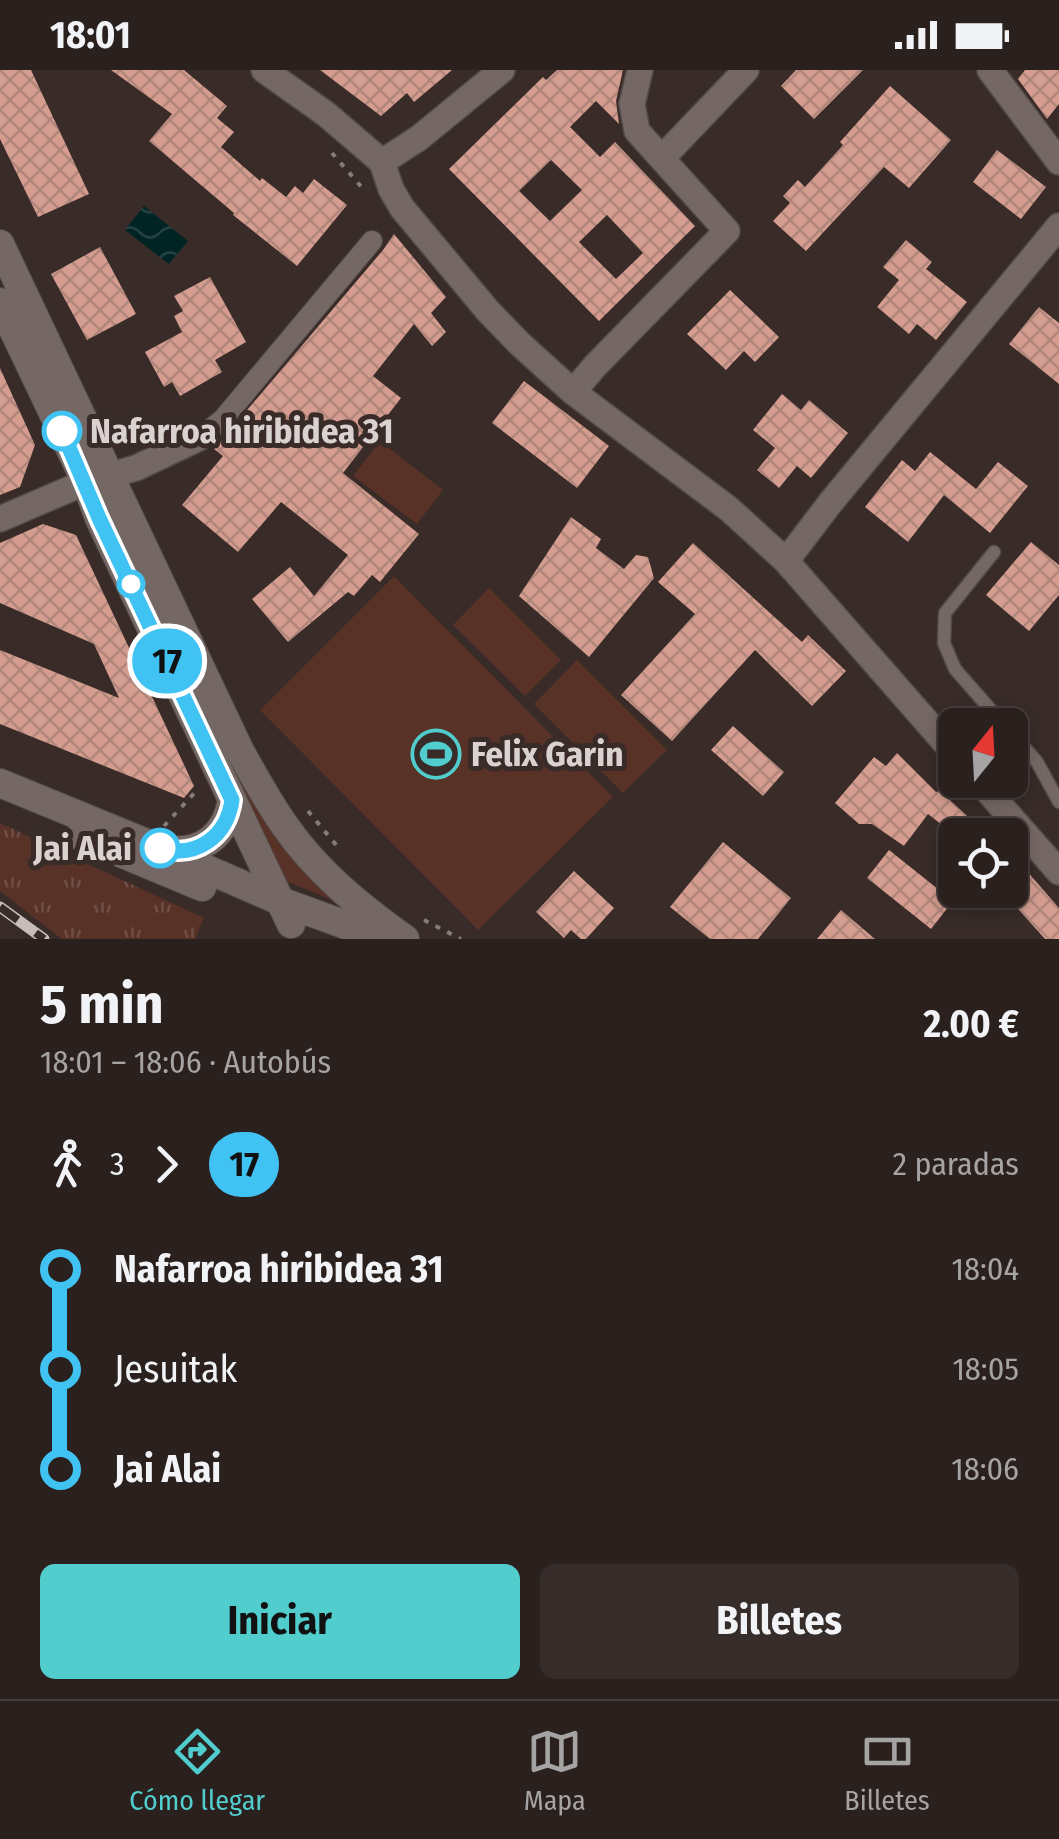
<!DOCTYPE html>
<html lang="es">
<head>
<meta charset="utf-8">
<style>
	body { margin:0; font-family:"Fira Sans Condensed",sans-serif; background:#362d2b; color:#f1f3f6; height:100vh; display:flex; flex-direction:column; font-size:38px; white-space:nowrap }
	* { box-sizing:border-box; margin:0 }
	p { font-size:32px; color:#a5a3a4 }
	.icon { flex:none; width:55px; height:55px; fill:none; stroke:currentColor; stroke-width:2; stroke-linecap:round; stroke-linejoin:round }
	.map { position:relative; height:869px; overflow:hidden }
	.sheet { display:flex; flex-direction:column; background:#2a201e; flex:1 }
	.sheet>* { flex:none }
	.badge { padding:0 20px; border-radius:32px; font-size:35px; line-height:65px }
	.needle { width:65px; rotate:18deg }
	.fabs { position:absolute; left:938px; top:638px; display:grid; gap:20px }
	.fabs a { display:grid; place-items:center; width:90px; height:90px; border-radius:15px; background:#2a201e; box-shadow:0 5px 15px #0003,0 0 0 2px #463e3c; font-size:50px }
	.map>.badge { position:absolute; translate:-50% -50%; box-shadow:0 0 0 5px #fff }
	.legs { display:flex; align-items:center; gap:15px; height:110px; padding:0 40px; font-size:32px }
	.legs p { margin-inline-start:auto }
	.headline { display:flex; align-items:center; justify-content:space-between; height:170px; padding:0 40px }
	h1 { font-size:55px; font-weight:700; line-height:75px }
	.primary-button { display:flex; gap:20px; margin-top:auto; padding:20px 40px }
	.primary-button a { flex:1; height:115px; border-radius:15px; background:#52cdcd; color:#111; font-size:40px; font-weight:700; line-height:115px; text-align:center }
	.primary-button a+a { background:#362d2b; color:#f1f3f6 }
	ul { padding:0 40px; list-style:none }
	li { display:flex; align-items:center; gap:35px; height:100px; font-size:38px }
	li i { display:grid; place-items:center; width:15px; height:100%; margin:0 12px; background:currentColor }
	li i::after { content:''; width:25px; height:25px; margin:-12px; border:8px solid; border-radius:50%; background:#2a201e }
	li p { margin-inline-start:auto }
	li:first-child i { background:linear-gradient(#0000 50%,currentColor 0) }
	li:last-child i { background:linear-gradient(currentColor 50%,#0000 0) }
	.status { display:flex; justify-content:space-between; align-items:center; height:70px; padding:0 50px; background:#2a201e; direction:ltr }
	.status svg { height:28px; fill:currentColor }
	.tab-bar { display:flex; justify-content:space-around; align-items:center; height:140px; border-top:2px solid #463e3c; background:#2a201e; font-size:28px; color:#a5a3a4 }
	.tab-bar a { display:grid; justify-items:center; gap:5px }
	.tab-bar .current { color:#52cdcd }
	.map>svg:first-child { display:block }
</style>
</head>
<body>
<div class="status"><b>18:01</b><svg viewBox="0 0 49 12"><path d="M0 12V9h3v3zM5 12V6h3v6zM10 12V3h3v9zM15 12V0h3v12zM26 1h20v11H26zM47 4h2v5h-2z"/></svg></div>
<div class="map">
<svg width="1059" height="869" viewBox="0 0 1059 869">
	<defs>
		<pattern id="park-tufts" width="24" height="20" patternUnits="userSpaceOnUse" patternTransform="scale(2.5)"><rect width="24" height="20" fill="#583127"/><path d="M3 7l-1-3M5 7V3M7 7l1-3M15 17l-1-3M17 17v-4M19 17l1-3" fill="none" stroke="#6f4e45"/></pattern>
		<pattern id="water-waves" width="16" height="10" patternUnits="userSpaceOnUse" patternTransform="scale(2.5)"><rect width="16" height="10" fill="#002323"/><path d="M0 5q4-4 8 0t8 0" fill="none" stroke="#254242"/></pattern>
		<pattern id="building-cross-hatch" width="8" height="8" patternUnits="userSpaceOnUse" patternTransform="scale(2.5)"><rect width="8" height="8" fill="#d59d90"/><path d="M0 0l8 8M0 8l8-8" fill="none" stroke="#b0867c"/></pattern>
	</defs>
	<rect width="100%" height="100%" fill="#382b28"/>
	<path fill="#583127" d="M380,371L443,420L417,454L353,406Z
		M394,506L613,727L478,860L260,640Z
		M489,518L561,590L525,626L453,555Z
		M577,590L667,680L623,723L534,634Z
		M236,693L337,832L286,811L231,695Z"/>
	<path fill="url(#park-tufts)" d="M0,753L204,848L195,869H62L0,821Z"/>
	<path fill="url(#water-waves)" d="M144,136L188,171L169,194L125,160Z"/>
	<path fill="url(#building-cross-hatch)" fill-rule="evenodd" d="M0,0H31L89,124L38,147L0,69Z
		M111,0H184L227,36L217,48L234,62L221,77L260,111L262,108L286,127L295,116L303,123L314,109L347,135L297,196L233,145L234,143L149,71L172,44Z
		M320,0H452L414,32L407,23L381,46Z
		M557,0H623L616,31L619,54L596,31L570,57L600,87L615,72L695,156L599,251L449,99L543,7L546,10ZM551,90L582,120L550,151L519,121ZM607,145L643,183L616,209L579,172Z
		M796,0H863L814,49L781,16Z
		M1025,0H1059V34L1047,49L1018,9Z
		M890,16L951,70L909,118L884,97L806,181L773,151L790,133L783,126L798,110L805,117L843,75L840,72Z
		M997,80L1046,117L1021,149L973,112Z
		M394,164L446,227L431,243L446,262L432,276L414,254L373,306L401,328L343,403L419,464L380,512L372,505L354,526L348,522L288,572L252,529L290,497L314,526L348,485L281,432L238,482L182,435L223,386L214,379L383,180Z
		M906,170L932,192L926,199L967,232L936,270L917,254L909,264L877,237L899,210L883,197Z
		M100,177L136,244L87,270L51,204Z
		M210,207L246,272L215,290L222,302L180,326L172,312L164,317L145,282L182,262L174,246L183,241L174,226Z
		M730,220L779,267L755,292L744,281L726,300L687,264Z
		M1039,237L1059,253V314L1009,274Z
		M0,298L35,375L20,417L0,425Z
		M524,311L609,376L577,418L492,353Z
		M782,324L801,340L809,330L848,363L811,408L797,396L779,418L757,400L775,378L753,360Z
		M930,382L976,419L998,392L1028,416L990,463L944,425L908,472L865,437L902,390L915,401Z
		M571,447L601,469L596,478L624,499L636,485L648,487L654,508L589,587L519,526Z
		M43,454L76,465L194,716L184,728L0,654V580L119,628L94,574L0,533V473Z
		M1031,472L1059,495V525L1029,561L986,525Z
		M693,473L802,572L808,565L846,601L812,636L755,580L672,671L621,625L695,544L658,512Z
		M733,656L784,702L763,726L711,680Z
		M897,683L936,722L940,721L988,765H955L928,744L904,776L872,754H859L835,733L874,687L886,696Z
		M723,772L791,828L758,869H710L670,837Z
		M889,780L953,831L931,859L867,808Z
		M1026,800L1059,838V869H1045L1008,828Z
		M574,801L614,838L586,869H581L571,860L564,868L536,842Z
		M841,840L875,869H817Z"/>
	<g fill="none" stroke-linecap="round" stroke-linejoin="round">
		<g stroke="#534946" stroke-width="15">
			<path id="service" d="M994,482L945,543L944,573L955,599L1004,655
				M1010,661L1037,692L1059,732"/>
		</g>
		<g stroke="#534946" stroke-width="22">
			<path id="pedestrian" d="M199,368L223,349L372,171"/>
		</g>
		<g stroke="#534946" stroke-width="28">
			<path id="minor" d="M264,0L326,44L382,92L391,119L402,138L488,241L520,274L573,322L729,439L786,491L955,684
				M990,0L1059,92
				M662,88L746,0
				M382,92L419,68L502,0
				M573,322L595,296L727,161L637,61L632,34L640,0
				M0,449L86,412L136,398L199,368
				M786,491L831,432L1059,156
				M978,710L1059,802"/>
		</g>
		<g stroke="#534946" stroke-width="30">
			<path id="secondary" d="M0,174L240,681C254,706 268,732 285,756C317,802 359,836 405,869
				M0,232L86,412L99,448L291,854
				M0,713L156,777L280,831L384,869
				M80,766L202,817
				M167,780C203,784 227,764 232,729"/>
		</g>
		<path stroke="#877c7a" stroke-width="4" stroke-dasharray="5 8" stroke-linecap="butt" d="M332,83L365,121
			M308,741L337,776
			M164,756L198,719
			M424,850L461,869"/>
		<use href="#service" stroke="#756764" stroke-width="12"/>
		<use href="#pedestrian" stroke="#756764" stroke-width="20"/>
		<use href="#minor" stroke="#756764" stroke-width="25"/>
		<use href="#secondary" stroke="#756764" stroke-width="28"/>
		<g stroke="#c7bebc" stroke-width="11">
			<path id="rail" d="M0,837L44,869"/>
		</g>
		<use href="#rail" stroke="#382b28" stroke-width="8" stroke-dasharray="22" stroke-linecap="butt"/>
	</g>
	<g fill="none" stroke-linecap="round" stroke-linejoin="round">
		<g stroke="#fff" stroke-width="22">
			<path id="line-1" d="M62,361L99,448L232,730C227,766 197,789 160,778"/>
		</g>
		<use href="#line-1" stroke="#40c2f3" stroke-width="15"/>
	</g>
	<defs>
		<g id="stadium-ring" transform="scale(2.5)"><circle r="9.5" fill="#382b28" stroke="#52cdcd" stroke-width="1.5"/><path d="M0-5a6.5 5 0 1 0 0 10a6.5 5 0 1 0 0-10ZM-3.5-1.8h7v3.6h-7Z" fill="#52cdcd"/></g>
	</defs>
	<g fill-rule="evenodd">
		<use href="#stadium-ring" x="436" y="684"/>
	</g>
	<g fill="#fff" stroke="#40c2f3" stroke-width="5">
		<circle cx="62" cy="361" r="18"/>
		<circle cx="131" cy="514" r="12"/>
		<circle cx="160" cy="778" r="18"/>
	</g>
	<g text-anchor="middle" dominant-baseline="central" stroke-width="10" stroke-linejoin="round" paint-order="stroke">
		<g font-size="35" font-weight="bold" fill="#dad2d0" stroke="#382b28" text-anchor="start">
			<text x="90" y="361">Nafarroa hiribidea 31</text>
			<text x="132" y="778" text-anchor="end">Jai Alai</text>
		</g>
		<g font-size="35" font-weight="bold" fill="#dad2d0" stroke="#382b28" text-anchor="start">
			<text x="471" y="684">Felix Garin</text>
		</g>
	</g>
</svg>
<div class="fabs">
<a><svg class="needle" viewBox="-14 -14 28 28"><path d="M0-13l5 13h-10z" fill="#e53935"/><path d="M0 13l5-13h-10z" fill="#a5a3a4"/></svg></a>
<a><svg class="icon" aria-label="locate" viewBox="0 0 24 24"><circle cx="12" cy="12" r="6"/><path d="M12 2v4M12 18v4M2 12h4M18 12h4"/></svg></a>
</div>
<b class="badge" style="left:167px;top:591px;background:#40c2f3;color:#111">17</b>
</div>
<section class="sheet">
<div class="headline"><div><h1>5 min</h1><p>18:01 – 18:06 · Autobús</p></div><b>2.00 €</b></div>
<div class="legs"><svg class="icon" aria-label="walk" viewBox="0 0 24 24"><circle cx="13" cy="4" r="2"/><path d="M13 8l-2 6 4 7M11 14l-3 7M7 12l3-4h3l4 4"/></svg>3<svg class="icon" aria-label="forward" viewBox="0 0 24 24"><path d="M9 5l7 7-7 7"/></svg><b class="badge" style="background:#40c2f3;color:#111">17</b><p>2 paradas</p></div>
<ul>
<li><i style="color:#40c2f3"></i><b>Nafarroa hiribidea 31</b><p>18:04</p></li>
<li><i style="color:#40c2f3"></i><span>Jesuitak</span><p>18:05</p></li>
<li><i style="color:#40c2f3"></i><b>Jai Alai</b><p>18:06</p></li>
</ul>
<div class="primary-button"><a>Iniciar</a><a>Billetes</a></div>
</section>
<nav class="tab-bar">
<a class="current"><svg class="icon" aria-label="directions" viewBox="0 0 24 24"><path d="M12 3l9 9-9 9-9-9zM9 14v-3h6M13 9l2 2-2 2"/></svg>Cómo llegar</a>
<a><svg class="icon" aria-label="map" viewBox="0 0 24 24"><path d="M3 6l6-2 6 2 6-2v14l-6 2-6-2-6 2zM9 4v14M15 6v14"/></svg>Mapa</a>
<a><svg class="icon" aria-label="tickets" viewBox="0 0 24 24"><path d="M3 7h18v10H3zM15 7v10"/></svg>Billetes</a>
</nav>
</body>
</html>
